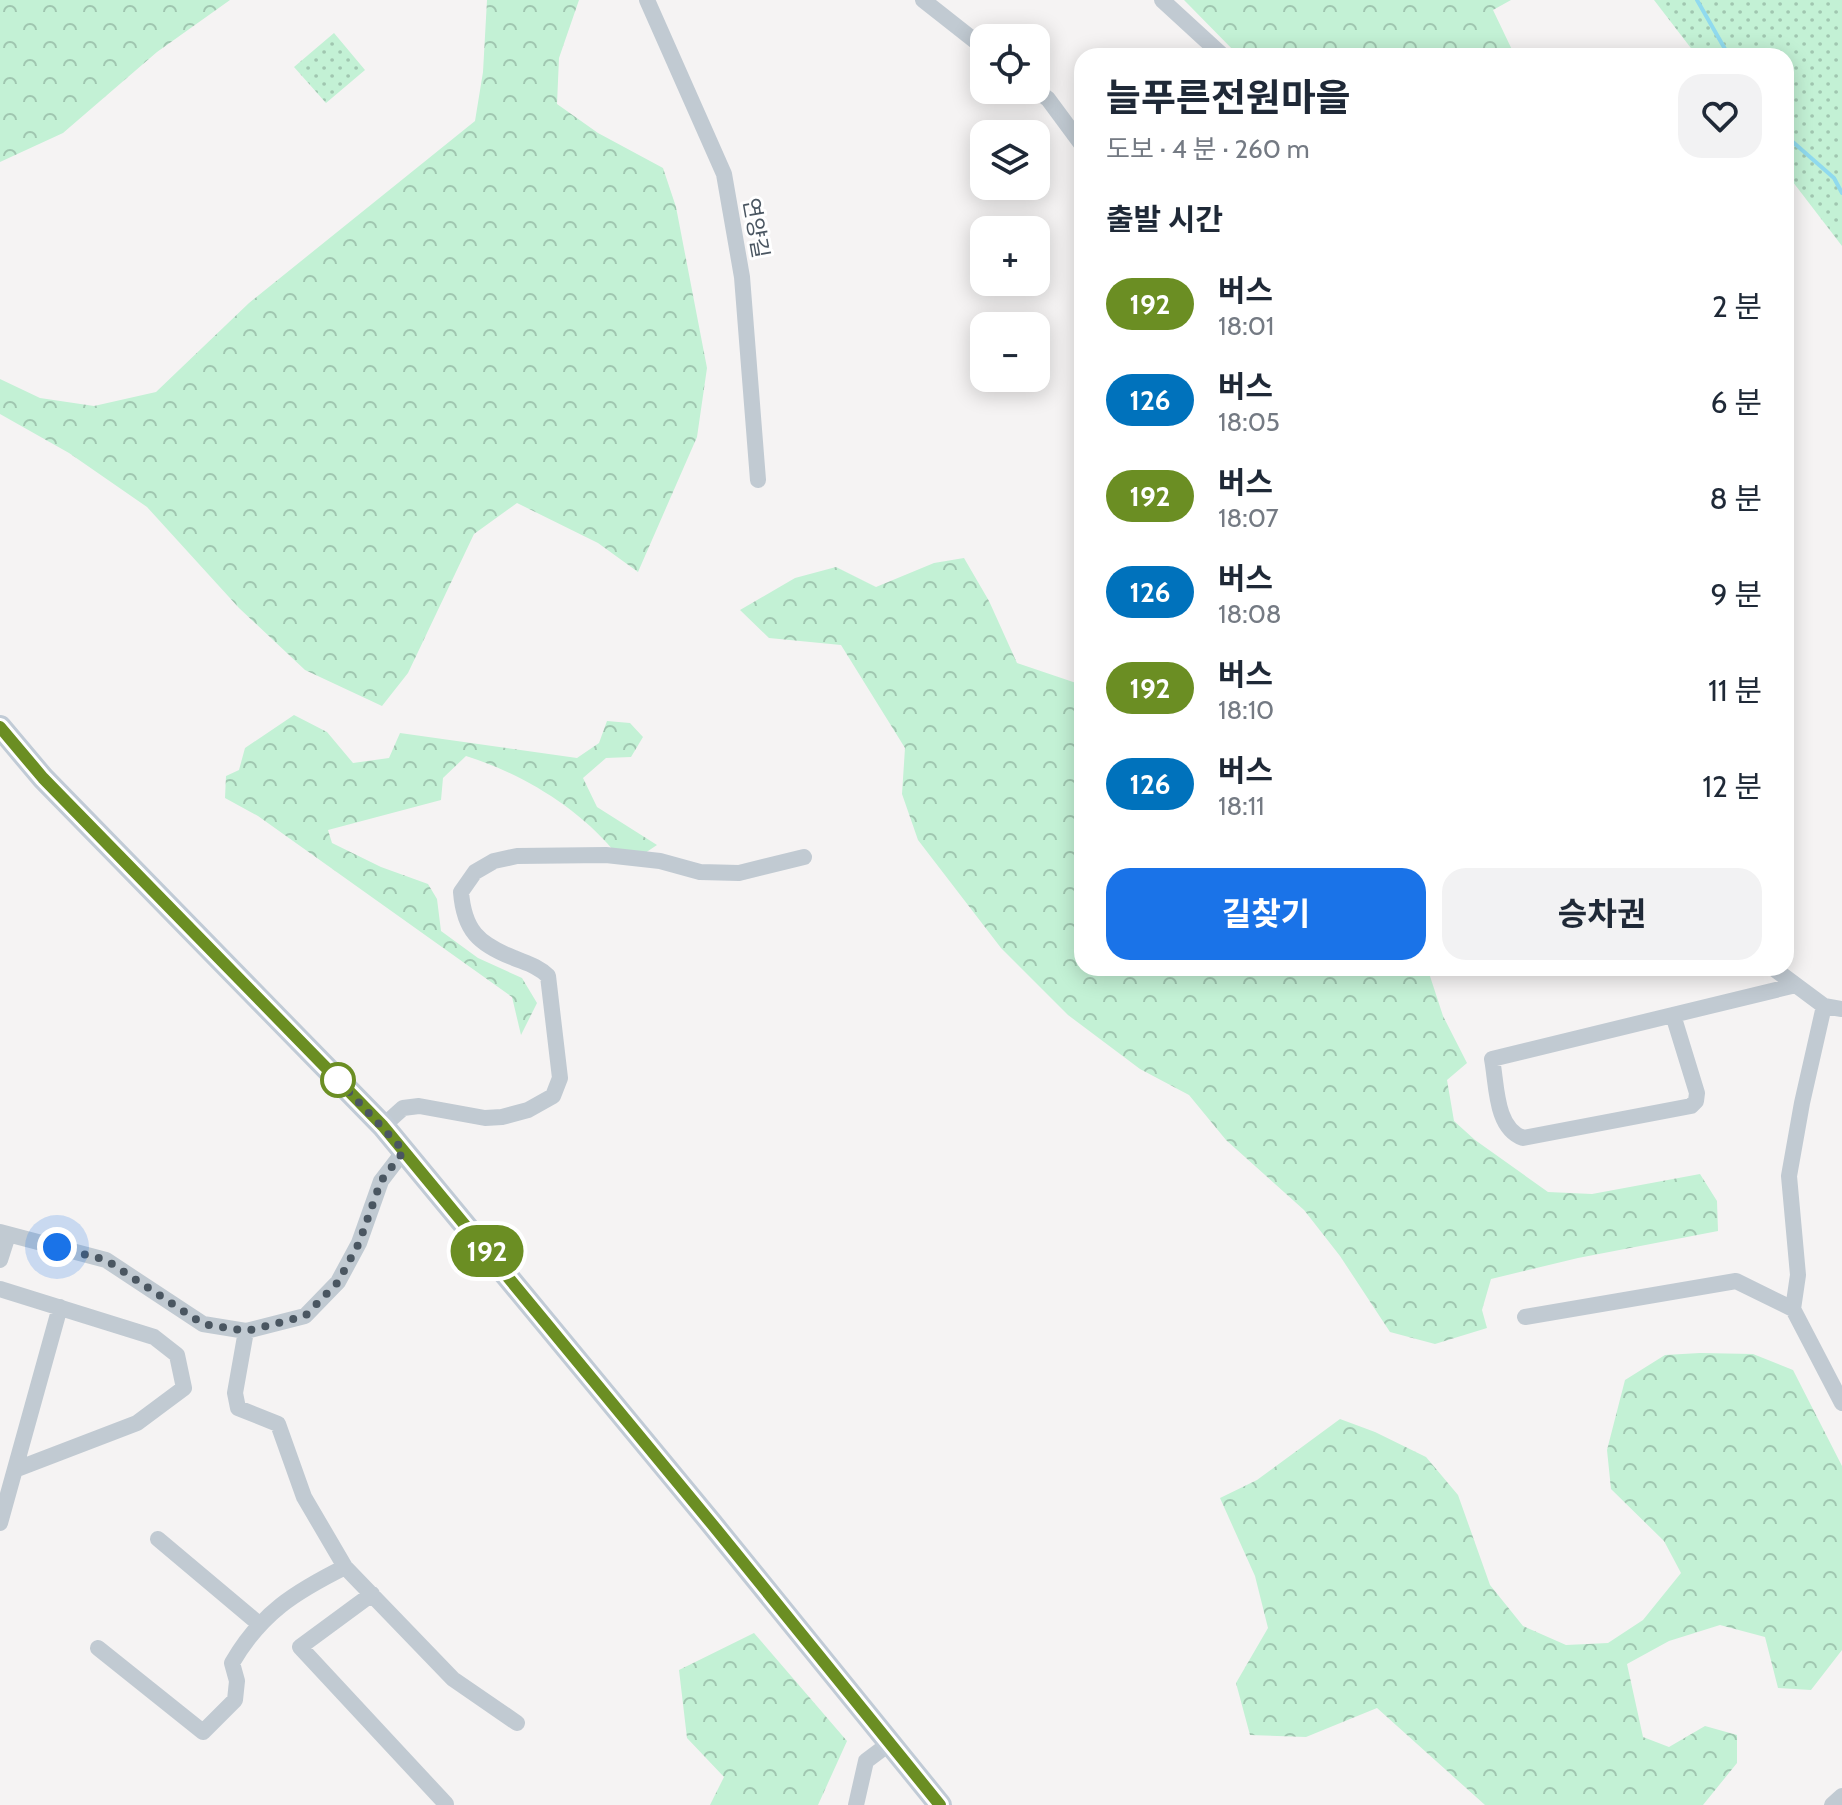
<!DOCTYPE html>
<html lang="ko">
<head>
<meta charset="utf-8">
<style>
	body { margin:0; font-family:Cabin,"Noto Sans KR",sans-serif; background:#f2f2f3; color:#1f2937; height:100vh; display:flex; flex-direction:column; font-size:30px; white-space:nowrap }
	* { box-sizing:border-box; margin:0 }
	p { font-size:26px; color:#747a83 }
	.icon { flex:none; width:44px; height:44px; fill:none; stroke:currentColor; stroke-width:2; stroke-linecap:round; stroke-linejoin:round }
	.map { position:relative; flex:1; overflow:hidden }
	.side { position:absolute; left:1074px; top:48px; width:720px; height:928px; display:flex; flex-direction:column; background:#fff; border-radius:24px; box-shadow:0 4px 20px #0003 }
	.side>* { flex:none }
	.badge { padding:0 16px; border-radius:26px; font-size:28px; line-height:52px }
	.fabs { position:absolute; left:970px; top:24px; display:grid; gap:16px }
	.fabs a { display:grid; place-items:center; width:80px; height:80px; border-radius:16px; background:#fff; box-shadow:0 4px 20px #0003; font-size:40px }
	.you { position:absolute; width:40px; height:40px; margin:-20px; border:6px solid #fff; border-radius:50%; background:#1a73e8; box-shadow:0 0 0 12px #1a73e833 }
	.map>.badge { position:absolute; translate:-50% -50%; box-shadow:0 0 0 4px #fff }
	h2 { padding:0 32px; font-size:30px; line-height:72px }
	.round { display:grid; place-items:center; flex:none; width:84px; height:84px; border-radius:24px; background:#f2f2f3 }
	.head { display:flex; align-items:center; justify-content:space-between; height:136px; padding:0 32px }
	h1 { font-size:38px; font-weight:700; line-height:60px }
	.cta { display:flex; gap:16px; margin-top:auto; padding:16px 32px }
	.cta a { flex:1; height:92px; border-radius:24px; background:#1a73e8; color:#fff; font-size:32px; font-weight:700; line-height:92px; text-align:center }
	.cta a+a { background:#f2f2f3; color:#1f2937 }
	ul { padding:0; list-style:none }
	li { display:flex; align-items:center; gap:24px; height:96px; padding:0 32px }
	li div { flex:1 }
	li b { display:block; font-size:30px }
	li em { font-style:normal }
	li .badge { min-width:88px; font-weight:700; text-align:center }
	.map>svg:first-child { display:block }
</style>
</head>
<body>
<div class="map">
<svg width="1842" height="1805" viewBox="0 0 1842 1805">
	<defs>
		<pattern id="forest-crowns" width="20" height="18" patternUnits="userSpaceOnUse" patternTransform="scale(2)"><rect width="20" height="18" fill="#c3f1d5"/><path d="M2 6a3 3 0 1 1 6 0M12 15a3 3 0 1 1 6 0" fill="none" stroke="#a0c6b0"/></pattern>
		<pattern id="park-dots" width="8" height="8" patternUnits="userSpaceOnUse" patternTransform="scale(2)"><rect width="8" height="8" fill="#c3f1d5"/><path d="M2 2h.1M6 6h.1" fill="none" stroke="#a0c6b0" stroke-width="1.8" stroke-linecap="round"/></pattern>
	</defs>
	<rect width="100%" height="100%" fill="#f5f3f3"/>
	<path fill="url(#forest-crowns)" d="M0,0H230L157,52L63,133L0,162Z
		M487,0H579L559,58L557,104L598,133L663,168L676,207L707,368L697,437L638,572L598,543L517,503L474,534L408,673L382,706L305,670L239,608L147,507L69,453L0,414V379L40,398L94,406L156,392L249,303L475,121L483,72Z
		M1184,0H1511L1493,10L1515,56H1239Z
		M964,558L989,601L1017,663L1082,685V968L1428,970L1443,1016L1467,1063L1447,1080L1454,1121L1475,1140L1548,1192L1592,1194L1700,1174L1717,1201L1718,1231L1578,1258L1491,1279L1482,1310L1487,1328L1435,1344L1390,1332L1340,1256L1304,1210L1226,1140L1189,1095L1140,1069L1068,1015L1001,948L918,840L902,794L905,748L841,645L769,638L740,610L795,578L836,567L876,587L934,563Z
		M294,715L327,732L353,763L389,758L400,733L577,758L599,743L607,721L630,723L643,737L631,757L606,758L583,778L597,807L657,845L645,853L613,850C576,806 520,773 466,756L443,778L441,800L328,830L332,843L381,867L428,884L437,899L441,931L478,958L522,978L537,1003L521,1035L512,997L258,816L225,798L226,776L239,770L245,748Z
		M1700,1353L1753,1354L1793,1370L1842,1466V1650L1811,1690L1778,1688L1765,1637L1720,1625L1669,1641L1627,1664L1643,1737L1669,1747L1705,1726L1737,1735V1763L1703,1805H1485L1377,1708L1306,1737L1250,1735L1236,1683L1268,1628L1255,1576L1220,1498L1257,1480L1340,1419L1375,1432L1426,1457L1458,1495L1490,1585L1523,1626L1566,1645L1608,1643L1643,1620L1681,1573L1664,1541L1611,1489L1607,1450L1625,1380L1665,1355Z
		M754,1633L847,1741L818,1805H710L724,1777L687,1738L679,1670Z"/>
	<path fill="url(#park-dots)" d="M1654,0H1842V246L1786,173V56H1697Z
		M334,33L365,70L326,103L294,67Z"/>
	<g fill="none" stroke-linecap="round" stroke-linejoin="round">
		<path stroke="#90daee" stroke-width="4" d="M1697,0L1729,56
			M1786,136L1834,178L1842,193"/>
		<path stroke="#c1cad2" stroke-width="16" d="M647,0L724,174L742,277L758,480
			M923,0L984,48
			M1162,0L1223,56
			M1036,90L1048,99L1082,145
			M1773,968L1824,1006L1842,1009
			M1824,1006L1802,1103L1789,1176L1798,1275L1793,1309L1842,1403
			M1673,1015L1697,1093L1696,1101L1691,1106L1523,1138C1495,1128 1497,1085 1492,1059L1796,985
			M383,1126L403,1108L419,1106L485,1118L502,1117L528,1110L553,1096L560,1078L548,976C538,966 526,963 514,958C478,944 464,930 461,892L475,872L494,861L517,856L606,855L660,861L700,872L739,873L804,857
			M0,1232L106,1260L203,1324L246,1331L305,1316L338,1282L359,1243L381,1181L404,1151
			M0,1260L8,1235
			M0,1289L154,1337L177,1355L184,1388L137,1423L17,1469
			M1525,1317L1736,1281L1793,1309
			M246,1331L235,1393L238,1408L278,1424L304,1497L345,1567L453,1679L517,1723
			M0,1523L60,1307
			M158,1539L259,1624
			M372,1594L300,1647L446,1804
			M98,1648L203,1732L235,1700L237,1681L232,1663C261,1613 295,1592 345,1567
			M856,1805L866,1761L890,1743
			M1832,1805L1842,1796"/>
		<path stroke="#c1cbd6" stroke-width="24" d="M0,727L43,778L383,1126L712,1524L940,1805"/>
	</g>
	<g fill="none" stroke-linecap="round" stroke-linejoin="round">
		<g stroke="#fff" stroke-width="18">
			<path id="line" d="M0,727L43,778L383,1126L712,1524L940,1805"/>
		</g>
		<use href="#line" stroke="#6b8e23" stroke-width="12"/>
		<path stroke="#4a5661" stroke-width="8" stroke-dasharray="0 14.4" d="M57,1247L106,1260L203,1324L246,1331L274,1324L305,1316L338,1282L359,1243L381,1181L404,1151L338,1080"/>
	</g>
	<circle fill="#fff" stroke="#6b8e23" stroke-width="4" cx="338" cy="1080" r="16"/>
	<g text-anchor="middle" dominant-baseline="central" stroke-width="6" stroke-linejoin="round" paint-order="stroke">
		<g font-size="22" fill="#4a5661" stroke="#fff">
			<text transform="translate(756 228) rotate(80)">연양길</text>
		</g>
	</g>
</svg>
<div class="fabs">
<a><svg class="icon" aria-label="locate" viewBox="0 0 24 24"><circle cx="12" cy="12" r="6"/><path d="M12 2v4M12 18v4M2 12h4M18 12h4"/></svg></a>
<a><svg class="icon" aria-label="layers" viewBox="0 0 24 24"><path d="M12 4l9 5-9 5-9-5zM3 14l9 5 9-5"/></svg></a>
<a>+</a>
<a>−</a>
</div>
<div class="you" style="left:57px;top:1247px"></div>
<b class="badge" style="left:487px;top:1251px;background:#6b8e23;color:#fff">192</b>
<section class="side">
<div class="head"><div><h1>늘푸른전원마을</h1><p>도보 · 4 분 · 260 m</p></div><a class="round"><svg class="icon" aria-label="heart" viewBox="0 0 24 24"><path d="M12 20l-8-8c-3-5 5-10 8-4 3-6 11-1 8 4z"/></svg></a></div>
<h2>출발 시간</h2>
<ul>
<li><span class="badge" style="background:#6b8e23;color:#fff">192</span><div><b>버스</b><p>18:01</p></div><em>2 분</em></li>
<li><span class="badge" style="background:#0072bc;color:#fff">126</span><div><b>버스</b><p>18:05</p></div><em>6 분</em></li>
<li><span class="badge" style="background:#6b8e23;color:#fff">192</span><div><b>버스</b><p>18:07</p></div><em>8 분</em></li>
<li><span class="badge" style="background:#0072bc;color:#fff">126</span><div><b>버스</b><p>18:08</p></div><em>9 분</em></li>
<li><span class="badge" style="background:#6b8e23;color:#fff">192</span><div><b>버스</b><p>18:10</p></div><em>11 분</em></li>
<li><span class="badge" style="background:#0072bc;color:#fff">126</span><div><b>버스</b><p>18:11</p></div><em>12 분</em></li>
</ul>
<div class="cta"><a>길찾기</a><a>승차권</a></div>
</section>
</div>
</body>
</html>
